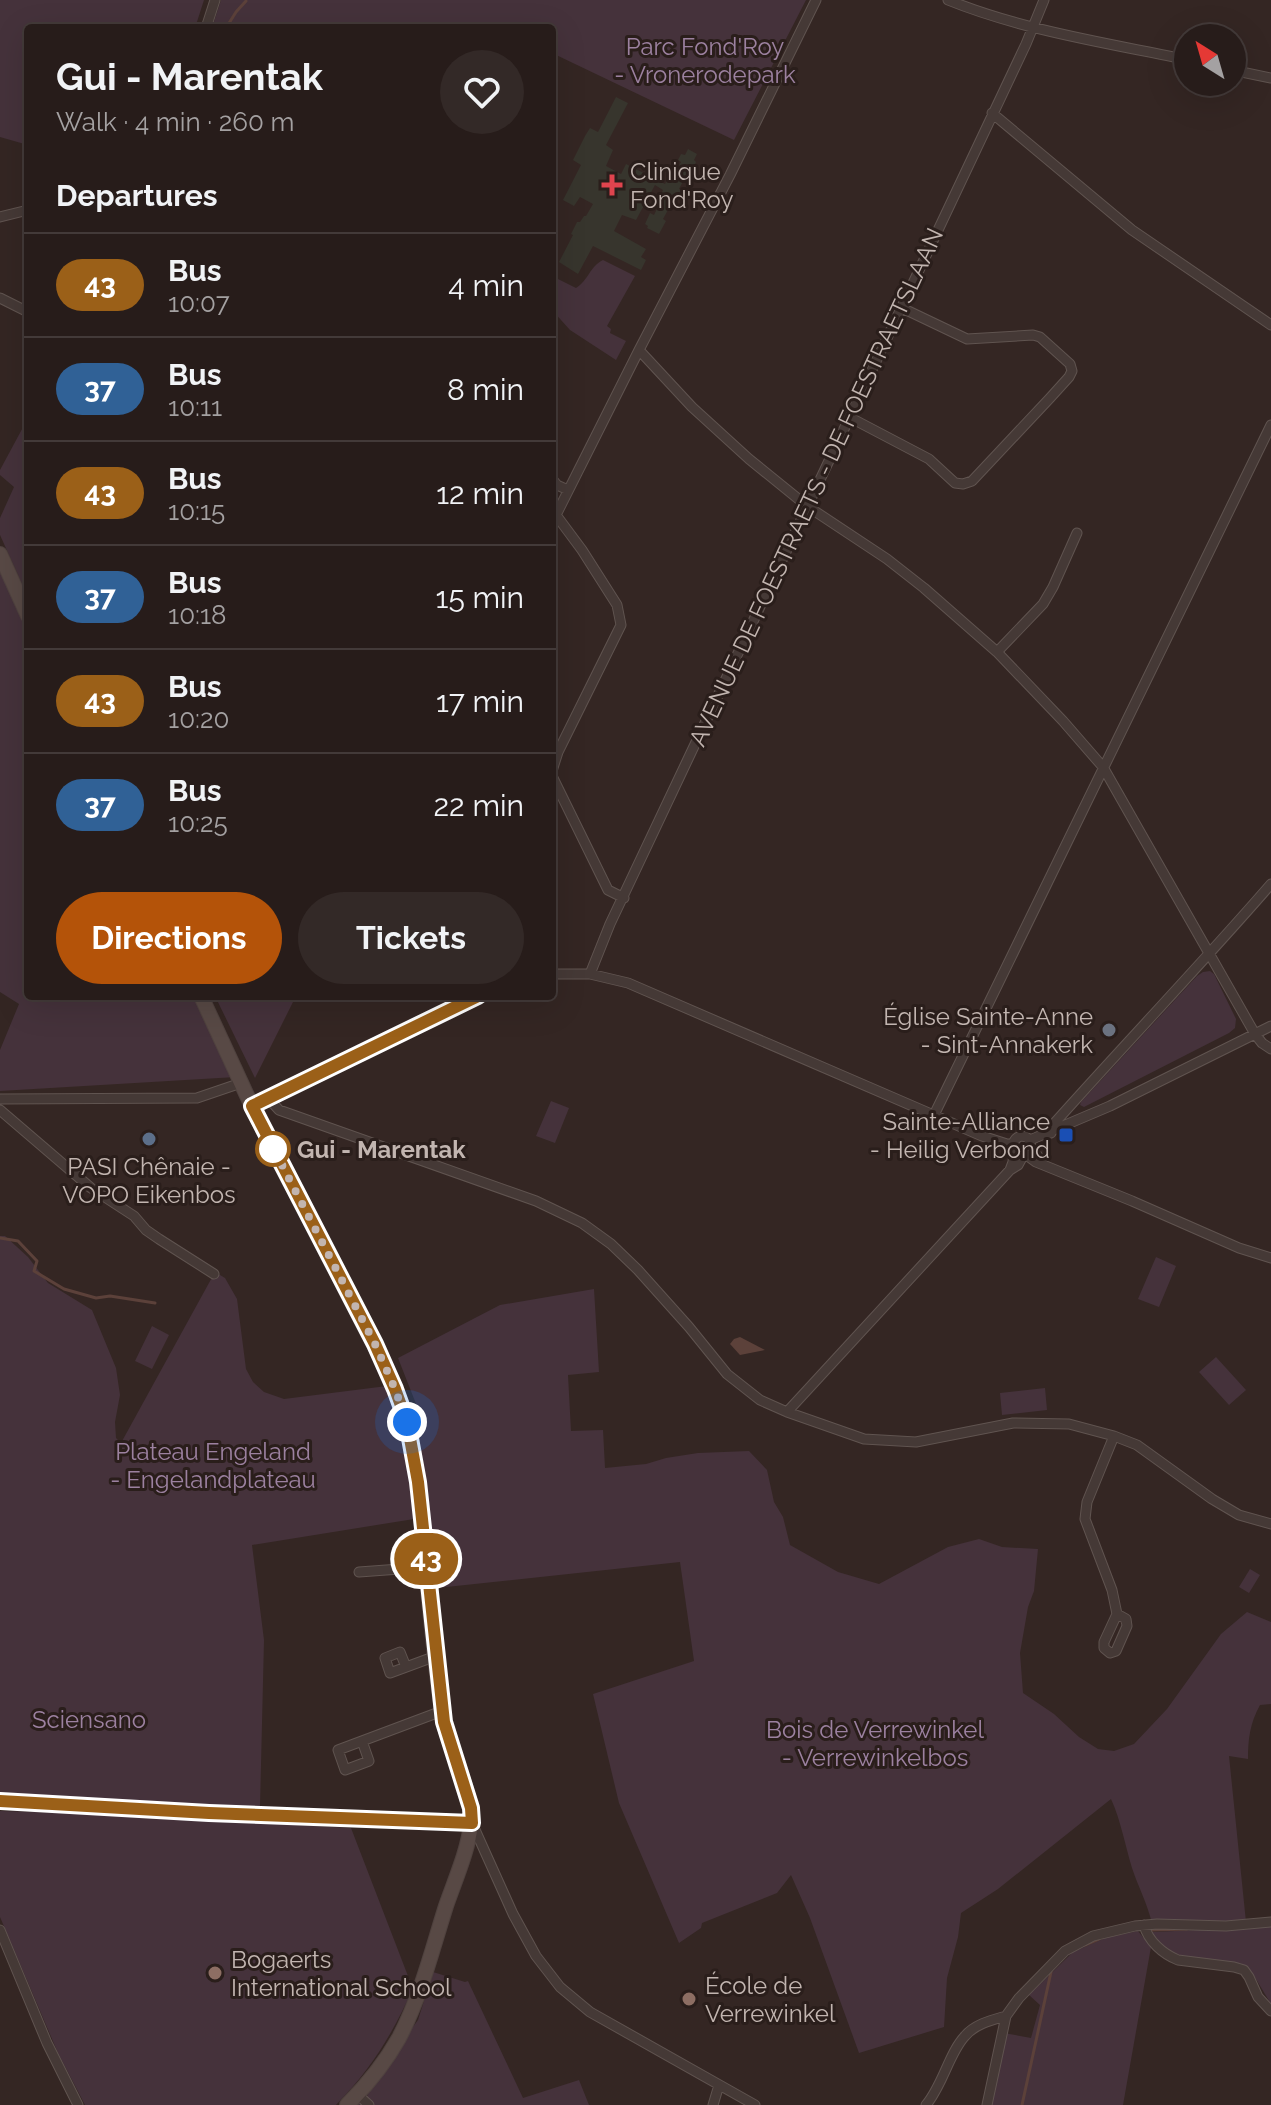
<!DOCTYPE html>
<html lang="en">
<head>
<meta charset="utf-8">
<style>
	body { margin:0; font-family:Raleway,sans-serif; background:#332927; color:#f1f3f6; height:100vh; display:flex; flex-direction:column; font-size:30px; white-space:nowrap }
	* { box-sizing:border-box; margin:0 }
	p { font-size:26px; color:#a4a1a2 }
	.icon { flex:none; width:44px; height:44px; fill:none; stroke:currentColor; stroke-width:2; stroke-linecap:round; stroke-linejoin:round }
	.map { position:relative; flex:1; overflow:hidden }
	.details { position:absolute; left:24px; top:24px; width:532px; height:976px; display:flex; flex-direction:column; background:#271c1a; border-radius:8px; box-shadow:0 8px 32px #0002,0 0 0 2px #433a39 }
	.details>* { flex:none }
	.badge { padding:0 16px; border-radius:26px; font-size:28px; line-height:52px }
	.needle { width:52px; rotate:323deg }
	.controls { position:absolute; left:1174px; top:24px; display:grid; gap:16px }
	.controls a { display:grid; place-items:center; width:72px; height:72px; border-radius:50%; background:#271c1a; box-shadow:0 8px 32px #0002,0 0 0 2px #433a39; font-size:40px }
	.you { position:absolute; width:40px; height:40px; margin:-20px; border:6px solid #fff; border-radius:50%; background:#1a73e8; box-shadow:0 0 0 12px #1a73e833 }
	.map>.badge { position:absolute; translate:-50% -50%; box-shadow:0 0 0 4px #fff }
	h2 { padding:0 32px; font-size:30px; line-height:72px }
	.round { display:grid; place-items:center; flex:none; width:84px; height:84px; border-radius:42px; background:#332927 }
	.head { display:flex; align-items:center; justify-content:space-between; height:136px; padding:0 32px }
	h1 { font-size:38px; font-weight:700; line-height:60px }
	.button { display:flex; gap:16px; margin-top:auto; padding:16px 32px }
	.button a { flex:1; height:92px; border-radius:48px; background:#b45309; color:#fff; font-size:32px; font-weight:700; line-height:92px; text-align:center }
	.button a+a { background:#332927; color:#f1f3f6 }
	ul { padding:0; list-style:none }
	li { display:flex; align-items:center; gap:24px; height:104px; padding:0 32px; border-top:2px solid #433a39 }
	li div { flex:1 }
	li b { display:block; font-size:30px }
	li em { font-style:normal }
	li .badge { min-width:88px; font-weight:700; text-align:center }
	.map>svg:first-child { display:block }
</style>
</head>
<body>
<div class="map">
<svg width="1271" height="2105" viewBox="0 0 1271 2105">
	<rect width="100%" height="100%" fill="#342623"/>
	<path fill="#37352d" d="M616,97L628,103L606,145L613,150L606,166L621,174L626,164L665,184L668,178L672,179L681,162L678,160L681,154L685,155L688,149L697,154L694,160L696,162L693,169L690,168L679,189L683,191L678,200L674,199L663,219L666,221L659,234L647,228L648,226L645,224L650,213L654,215L662,198L660,196L663,190L655,185L636,220L622,215L614,231L646,249L641,257L646,260L641,270L593,246L578,274L559,262L573,235L571,234L577,222H580L584,216H586L593,204L580,197L574,206L563,200L581,165L573,160L585,136L590,128L598,132Z"/>
	<path fill="#45323b" d="M0,0H204L195,28H28V145L0,137Z
		M221,0H806L734,140L552,53V28H212Z
		M603,260L635,276L607,326L611,329L610,333L626,341L616,360L570,330L552,310V276L576,288C588,281 590,266 603,260Z
		M28,418V597L0,535V518L14,487L0,475V470Z
		M0,563L28,624V996H196L236,1077L0,1091V1050L19,1004L0,992Z
		M1210,971L1214,974L1236,1019L1235,1028L1229,1033L1084,1107L1080,1105L1081,1102L1197,976L1203,972Z
		M215,996H296L255,1078Z
		M551,1101L569,1108L555,1143L536,1136Z
		M0,1236H5L28,1257L48,1283L92,1310L116,1368L120,1395L115,1422L116,1438L121,1443L215,1272L225,1278L237,1299L246,1369L253,1382L264,1392L284,1399L387,1386C409,1426 409,1475 414,1519L252,1545L264,1640L260,1807H176L0,1799Z
		M1156,1257L1176,1266L1159,1307L1138,1299Z
		M594,1289L599,1372L568,1375L571,1431L603,1430L605,1468L646,1464L666,1458L698,1453L749,1451L767,1470L774,1502L783,1517L790,1545L838,1572L879,1584L948,1547L979,1539L1002,1547L1038,1549L1034,1591L1028,1607L1020,1653L1023,1693L1054,1714L1079,1737L1098,1749L1114,1751L1134,1744L1167,1709L1221,1634L1247,1612L1271,1622V1704L1260,1705C1250,1723 1248,1739 1248,1759L1229,1756L1246,1922L1152,1923C1147,1903 1138,1886 1132,1868C1125,1845 1121,1821 1111,1799L998,1889L961,1913L958,1937L947,1978L944,2027L859,2053L810,1918L791,1875L777,1893L702,1923L701,1928L679,1943L619,1803L593,1694L694,1661L680,1562L437,1588L420,1444L413,1412L418,1409L398,1358L500,1305Z
		M152,1326L169,1335L152,1369L135,1361Z
		M1216,1357L1246,1390L1229,1405L1199,1372Z
		M1045,1388L1047,1410L1002,1415L1000,1393Z
		M1250,1569L1260,1575L1249,1593L1239,1587Z
		M0,1811L72,1813L351,1828L413,1989C391,2036 372,2068 336,2105H85L58,2053L0,1917Z
		M1271,1927V2004L1251,1971L1242,1964L1183,1956L1169,1952L1151,1935V1932Z
		M1138,1931L1151,1947L1123,2105H988L1004,2033L1031,2038L1040,2005L1029,1995L1073,1952L1105,1938Z
		M433,1972L465,1982L468,1981L523,2098L579,2080L589,2105H355L361,2098L367,2096L383,2068L418,2020Z"/>
	<path fill="#5c413a" d="M740,1337L765,1350L740,1355L730,1344L734,1339Z"/>
	<g fill="none" stroke-linecap="round" stroke-linejoin="round">
		<path stroke="#5c413a" stroke-width="3" d="M226,28L236,12L246,1
			M0,1238L18,1241L37,1261L34,1271L64,1289L96,1298L110,1296L155,1303
			M1150,1930L1187,1929
			M1085,1945L1099,1939
			M1022,2105L1051,1972"/>
		<g stroke="#605450" stroke-width="11">
			<path id="street" d="M948,0C1025,31 1107,43 1188,60
				M206,28L215,0
				M1232,70L1271,78
				M992,113L1132,230L1271,325
				M0,217L28,210
				M0,298L28,312
				M639,350L692,407L749,459L807,506L887,559L924,588L997,652L1063,721L1103,767L1255,1034L1262,1043L1271,1049
				M849,417L929,459L955,483L963,484L972,481L1050,398L1069,377L1072,371L1070,364L1040,337L1033,335L967,339L902,308
				M552,479L557,485L568,490
				M552,523L639,350L730,175L816,0
				M997,652L1043,604L1053,587L1077,533
				M552,771L558,752L621,625L617,605L582,550L556,515
				M552,776L608,890L624,898
				M552,974H590L628,983L982,1136L1007,1144H1013
				M590,974L610,924L1026,44L1044,0
				M268,1098L279,1110L536,1201L582,1223L611,1244L638,1270L689,1327L727,1374L760,1400L787,1412L864,1439L916,1442L1013,1423L1069,1424L1114,1436L1137,1445L1212,1499L1239,1515L1271,1524
				M0,1099L197,1098L241,1083
				M252,1106L478,996
				M0,1110L91,1188L134,1216L146,1230L159,1239L214,1274
				M934,1115L1271,425
				M1051,1133L1050,1128C1123,1046 1199,967 1271,884
				M1013,1144C1016,1135 1024,1134 1030,1140L1110,1106L1271,1026
				M1031,1146L1043,1164
				M1025,1154L1036,1162L1132,1201L1239,1248L1271,1258
				M1010,1170L1013,1162L1014,1150
				M787,1412L1010,1170L1018,1165L1024,1154
				M1114,1436L1087,1502L1085,1519L1112,1590L1117,1614L1104,1642V1648L1110,1653L1116,1651L1127,1626L1126,1619L1117,1614
				M359,1572L427,1567
				M406,1667L400,1652L385,1658L390,1673L436,1656
				M362,1741L369,1761L345,1770L338,1750L442,1711
				M0,1801L209,1813L472,1823L513,1914L536,1956L560,1987L590,2012L755,2105
				M1144,1925C1148,1941 1163,1954 1178,1960L1234,1967L1244,1970L1249,1977L1258,1997L1271,2011
				M0,1930L47,2043L78,2105
				M357,2094L369,2105
				M713,2105L719,2085
				M926,2105C943,2085 949,2053 965,2036C975,2024 992,2020 1006,2016
				M987,2105L1006,2016L1019,1998L1065,1951L1093,1936L1135,1926L1157,1924L1226,1926L1271,1922"/>
		</g>
		<g stroke="#4f423f" stroke-width="16">
			<path id="secondary" d="M0,554L28,616
				M201,996L261,1126L389,1374L407,1422L418,1482C426,1560 431,1641 443,1718C448,1748 475,1797 471,1824C468,1851 455,1880 446,1906C432,1950 421,1996 399,2038C385,2063 367,2085 347,2105"/>
		</g>
		<use href="#street" stroke="#453936" stroke-width="9"/>
		<use href="#secondary" stroke="#584945" stroke-width="14"/>
	</g>
	<g fill="none" stroke-linecap="round" stroke-linejoin="round">
		<g stroke="#fff" stroke-width="18">
			<path id="line" d="M0,1801L209,1813L472,1823L471,1808L444,1722L418,1482L407,1422L395,1389L375,1344L252,1106L478,996"/>
		</g>
		<use href="#line" stroke="#9b6018" stroke-width="12"/>
		<path stroke="#c2b5b0" stroke-width="8" stroke-dasharray="0 14.4" d="M273,1149L268,1138L375,1344L395,1389L407,1422"/>
	</g>
	<path fill="#e0444e" stroke="#2a1e1b" stroke-width="3" d="M608 173h8v8h8v8h-8v8h-8v-8h-8v-8h8z"/>
	<circle fill="#6b7280" stroke="#2a1e1b" stroke-width="3" cx="1109" cy="1030" r="8"/>
	<rect fill="#1a4fb4" stroke="#2a1e1b" stroke-width="3" x="1058" y="1127" width="16" height="16" rx="4"/>
	<circle fill="#5c6f8a" stroke="#2a1e1b" stroke-width="3" cx="149" cy="1139" r="8"/>
	<circle fill="#fff" stroke="#9b6018" stroke-width="4" cx="273" cy="1149" r="16"/>
	<g fill="#8d6e63" stroke="#2a1e1b" stroke-width="3">
		<circle cx="215" cy="1973" r="8"/>
		<circle cx="689" cy="1999" r="8"/>
	</g>
	<g text-anchor="middle" dominant-baseline="central" stroke-width="6" stroke-linejoin="round" paint-order="stroke">
		<g font-size="24" fill="#9c81a0" stroke="#2a1e1b">
			<text x="705" y="46">Parc Fond'Roy<tspan x="705" dy="28">- Vronerodepark</tspan></text>
			<text x="213" y="1451">Plateau Engeland<tspan x="213" dy="28">- Engelandplateau</tspan></text>
			<text x="89" y="1719">Sciensano</text>
			<text x="875" y="1729">Bois de Verrewinkel<tspan x="875" dy="28">- Verrewinkelbos</tspan></text>
		</g>
		<g font-size="24" fill="#c2b5b0" stroke="#2a1e1b" text-anchor="start">
			<text x="630" y="171">Clinique<tspan x="630" dy="28">Fond'Roy</tspan></text>
			<text x="1093" y="1016" text-anchor="end">Église Sainte-Anne<tspan x="1093" dy="28">- Sint-Annakerk</tspan></text>
			<text x="1050" y="1121" text-anchor="end">Sainte-Alliance<tspan x="1050" dy="28">- Heilig Verbond</tspan></text>
			<text x="149" y="1166" text-anchor="middle">PASI Chênaie -<tspan x="149" dy="28">VOPO Eikenbos</tspan></text>
			<text x="231" y="1959">Bogaerts<tspan x="231" dy="28">International School</tspan></text>
			<text x="705" y="1985">École de<tspan x="705" dy="28">Verrewinkel</tspan></text>
		</g>
		<g font-size="24" fill="#c2b5b0" stroke="#2a1e1b">
			<text transform="translate(816 487) rotate(-65)">AVENUE DE FOESTRAETS - DE FOESTRAETSLAAN</text>
		</g>
		<g font-size="24" font-weight="bold" fill="#c2b5b0" stroke="#2a1e1b" text-anchor="start">
			<text x="297" y="1149">Gui - Marentak</text>
		</g>
	</g>
</svg>
<div class="controls">
<a><svg class="needle" viewBox="-14 -14 28 28"><path d="M0-13l5 13h-10z" fill="#e53935"/><path d="M0 13l5-13h-10z" fill="#a4a1a2"/></svg></a>
</div>
<div class="you" style="left:407px;top:1422px"></div>
<b class="badge" style="left:426px;top:1559px;background:#9b6018;color:#fff">43</b>
<section class="details">
<div class="head"><div><h1>Gui - Marentak</h1><p>Walk · 4 min · 260 m</p></div><a class="round"><svg class="icon" aria-label="heart" viewBox="0 0 24 24"><path d="M12 20l-8-8c-3-5 5-10 8-4 3-6 11-1 8 4z"/></svg></a></div>
<h2>Departures</h2>
<ul>
<li><span class="badge" style="background:#9b6018;color:#fff">43</span><div><b>Bus</b><p>10:07</p></div><em>4 min</em></li>
<li><span class="badge" style="background:#306196;color:#fff">37</span><div><b>Bus</b><p>10:11</p></div><em>8 min</em></li>
<li><span class="badge" style="background:#9b6018;color:#fff">43</span><div><b>Bus</b><p>10:15</p></div><em>12 min</em></li>
<li><span class="badge" style="background:#306196;color:#fff">37</span><div><b>Bus</b><p>10:18</p></div><em>15 min</em></li>
<li><span class="badge" style="background:#9b6018;color:#fff">43</span><div><b>Bus</b><p>10:20</p></div><em>17 min</em></li>
<li><span class="badge" style="background:#306196;color:#fff">37</span><div><b>Bus</b><p>10:25</p></div><em>22 min</em></li>
</ul>
<div class="button"><a>Directions</a><a>Tickets</a></div>
</section>
</div>
</body>
</html>
